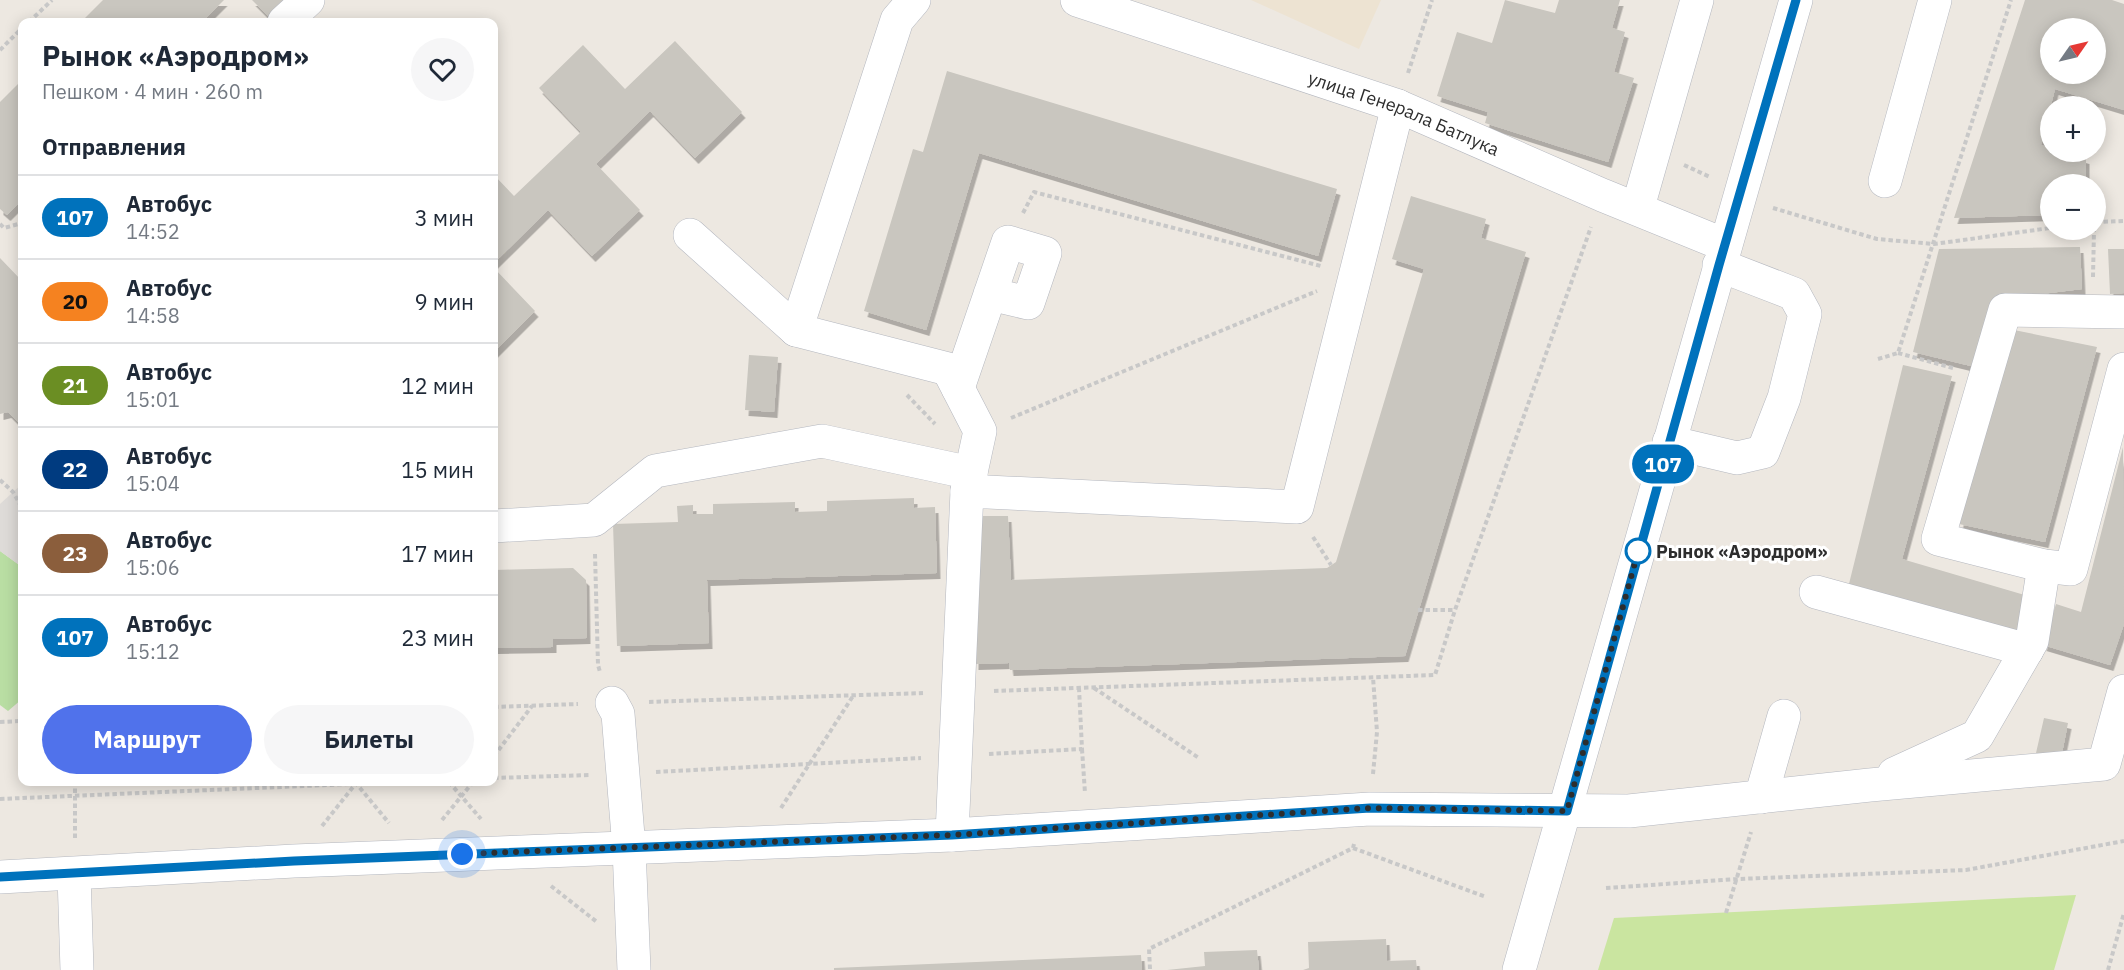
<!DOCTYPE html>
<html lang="ru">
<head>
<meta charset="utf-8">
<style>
	body { margin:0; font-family:"IBM Plex Sans",sans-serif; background:#f6f6f7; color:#1f2937; height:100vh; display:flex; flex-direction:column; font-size:22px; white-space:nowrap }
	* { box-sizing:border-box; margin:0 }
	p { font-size:20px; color:#747a83 }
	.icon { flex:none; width:33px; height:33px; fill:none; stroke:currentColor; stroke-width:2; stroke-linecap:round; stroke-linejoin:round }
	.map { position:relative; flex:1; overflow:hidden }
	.panel { position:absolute; left:18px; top:18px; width:480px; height:768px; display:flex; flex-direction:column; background:#fff; border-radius:12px; box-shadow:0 3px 15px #0003 }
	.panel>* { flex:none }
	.badge { padding:0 12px; border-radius:20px; font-size:21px; line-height:39px }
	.needle { width:39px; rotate:56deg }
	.controls { position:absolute; left:2040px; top:18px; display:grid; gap:12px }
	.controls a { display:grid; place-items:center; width:66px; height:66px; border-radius:50%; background:#fff; box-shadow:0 3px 15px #0003; font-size:30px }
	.you { position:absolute; width:30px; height:30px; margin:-15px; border:4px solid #fff; border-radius:50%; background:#1a73e8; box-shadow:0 0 0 9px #1a73e833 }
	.map>.badge { position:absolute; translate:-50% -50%; box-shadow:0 0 0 3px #fff }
	h2 { padding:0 24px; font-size:22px; line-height:54px }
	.round { display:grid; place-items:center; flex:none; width:63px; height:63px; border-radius:32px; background:#f6f6f7 }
	.headline { display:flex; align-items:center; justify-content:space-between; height:102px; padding:0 24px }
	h1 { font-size:28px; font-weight:800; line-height:45px }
	.primary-button { display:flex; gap:12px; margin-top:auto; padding:12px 24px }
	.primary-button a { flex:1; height:69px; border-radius:36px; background:#5072eb; color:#fff; font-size:24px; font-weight:800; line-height:69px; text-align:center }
	.primary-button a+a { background:#f6f6f7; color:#1f2937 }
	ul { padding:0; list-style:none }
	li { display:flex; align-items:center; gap:18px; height:84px; padding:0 24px; border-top:2px solid #e0e1e3 }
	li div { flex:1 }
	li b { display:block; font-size:22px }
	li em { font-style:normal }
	li .badge { min-width:66px; font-weight:700; text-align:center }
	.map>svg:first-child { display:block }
</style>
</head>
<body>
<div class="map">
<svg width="2124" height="970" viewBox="0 0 2124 970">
	<defs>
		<filter id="shadow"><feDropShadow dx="3.5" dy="6" stdDeviation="0" flood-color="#0004"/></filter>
	</defs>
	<rect width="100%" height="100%" fill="#ede8e1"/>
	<path fill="#ede3d2" d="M1251,0H1381L1359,49Z"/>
	<path fill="#b9dea3" d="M0,551L22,567V699L8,711L0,705Z"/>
	<path fill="#cae5a0" d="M2076,895L2054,970H1598L1614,918Z"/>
	<path fill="#dedbd8" d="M22,484V567L0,551V504Z"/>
	<path fill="#c9c6bf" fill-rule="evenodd" filter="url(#shadow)" d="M103,0H224L202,22H81Z
		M252,0H300L274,22Z
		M1505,0L1555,13L1559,0H1620L1612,28L1625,32L1614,72L1634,78L1608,162L1485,123L1488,112L1437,96L1457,32L1492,43Z
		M2025,0H2112L2124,4V110L2055,89L2041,145L2050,148V152H2063L2086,158V184H2050V215L1954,218ZM2050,28H2096V74H2050Z
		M675,41L742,112L695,158L650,111L596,164L640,210L592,256L548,210L494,263V175L514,196L581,132L539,88L583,45L625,89Z
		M947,71L1337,189L1318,256L979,153L926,330L864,311L913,149L923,152Z
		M22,80V200L7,215L0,209V102Z
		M1411,196L1486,219L1481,238L1526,252L1405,656L1010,670L1009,663L975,664L976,516H1008L1011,580L1327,568L1336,562L1424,269L1392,259Z
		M2080,247L2082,289L1991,300L1971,366L1913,352L1939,249Z
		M2108,249H2124V293L2110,294Z
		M0,258L22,281V426L8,412L0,414Z
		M494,268L535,311L494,352Z
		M2009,329L2097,347L2045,542L1959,524Z
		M749,355L778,357L774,412L745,410Z
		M1903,365L1952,376L1902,559L2028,596L2019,636L1848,588Z
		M2123,447L2124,624L2110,665L2043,645L2056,604L2081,612Z
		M914,498V508L935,507L937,573L707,580L709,643L617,646L613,524L678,522L677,506L693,505V514H713V504L795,502V512L827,511V501Z
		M573,568L586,580L587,638L553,639V647L494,648V570Z
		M2044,718L2068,723L2061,758L2036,753Z
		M1386,939L1387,961L1416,960L1417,970H1303L1309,968L1308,942Z
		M1257,950L1259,970H1167L1205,966L1204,952Z
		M1141,955L1142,970H834V968Z"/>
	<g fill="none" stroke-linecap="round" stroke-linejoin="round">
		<g stroke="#b4b7bf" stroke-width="34">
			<g id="minor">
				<path d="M914,0L897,20L796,330L948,369L980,431L967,491"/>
				<path id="s1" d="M1077,0L1398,106L1602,195L1725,245"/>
				<path d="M284,22L308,0"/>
				<path d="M1885,181L1935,0"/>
				<path d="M1638,207L1697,0"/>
				<path d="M690,235L796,330"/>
				<path d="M2124,312L2005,310L1938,539L2044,566L2071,569L2124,369"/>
				<path d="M958,388L1008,242L1045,253L1028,303L990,294"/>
				<path d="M1669,442L1737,458L1763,452L1784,398L1805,314L1794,294L1719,265"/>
				<path d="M494,526L594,520L655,471L822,441L971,473"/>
				<path d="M1816,592L2027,650"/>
				<path d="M612,703L618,714L629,848L634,970"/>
				<path d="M1894,774L1977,736L2032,641L2044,566"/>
				<path d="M1761,797L1784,716"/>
				<path d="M952,835L967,491L1297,507L1398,106"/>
				<path d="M74,875L77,970"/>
				<path d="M0,877L294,861L952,835L1370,809L1629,811L1870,785L2104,764L2124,691"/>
				<path d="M1519,970L1796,0"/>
			</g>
		</g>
		<path stroke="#c8c8c8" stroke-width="4" stroke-dasharray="4.5 3" stroke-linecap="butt" d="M29,22L52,0
			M0,50L22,28
			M1408,73L1432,0
			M1684,165L1710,177
			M1773,208L1877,239L1934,244L2050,228
			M1023,213L1034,192L1321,266
			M2096,222L2124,221
			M0,224L4,228L22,223
			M2093,277L2094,230
			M1898,353L1953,368
			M1878,359L1898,353L2011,0
			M907,395L935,424
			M1011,418L1317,291
			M0,480L13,492L22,508
			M1313,537L1331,565
			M595,554L598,665L600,672
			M1418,610H1455
			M1094,688L1199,758
			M994,691L1435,675L1455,610L1591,227
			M649,702L923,693
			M494,707L578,704
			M0,722L22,721
			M1082,749L1085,793
			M989,754L1082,749L1079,688
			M494,756L532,706
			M656,772L921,758
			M1373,774L1377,732L1373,677
			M494,778L589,775
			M355,782L389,823
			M449,782L481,819
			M0,799L397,782
			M781,808L853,696
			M442,820L473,782
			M322,826L357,782
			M75,838V782
			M1353,848L1486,897
			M551,886L597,922
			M1606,888L1738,879L1966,870L2124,841
			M1726,913L1751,832
			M1150,969L1149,949L1353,848L1354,844
			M2108,970L2124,913"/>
		<use href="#minor" stroke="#fff" stroke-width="33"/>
	</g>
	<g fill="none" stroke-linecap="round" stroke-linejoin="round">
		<g stroke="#fff" stroke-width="14">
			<path id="line" d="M0,877L294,861L952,835L1370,808L1567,811L1719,265L1796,0"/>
		</g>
		<use href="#line" stroke="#0072bc" stroke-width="9"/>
		<path stroke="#2d2d2d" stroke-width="6" stroke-dasharray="0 10.8" d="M462,854L952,835L1370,808L1567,811L1639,548L1638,551"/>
	</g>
	<circle fill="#fff" stroke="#0072bc" stroke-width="3" cx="1638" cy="551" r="12"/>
	<g text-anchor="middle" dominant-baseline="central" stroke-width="6" stroke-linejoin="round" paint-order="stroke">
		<g font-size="18" fill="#2d2d2d" stroke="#fff">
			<text stroke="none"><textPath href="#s1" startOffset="346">улица Генерала Батлука</textPath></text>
		</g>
		<g font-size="18" font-weight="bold" fill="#2d2d2d" stroke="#fff" text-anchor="start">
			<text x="1656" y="551">Рынок «Аэродром»</text>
		</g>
	</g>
</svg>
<div class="controls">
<a><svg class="needle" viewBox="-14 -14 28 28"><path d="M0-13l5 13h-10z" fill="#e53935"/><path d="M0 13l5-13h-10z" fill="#747a83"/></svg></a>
<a>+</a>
<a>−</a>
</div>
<div class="you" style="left:462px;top:854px"></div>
<b class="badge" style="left:1663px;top:464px;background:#0072bc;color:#fff">107</b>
<section class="panel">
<div class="headline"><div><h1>Рынок «Аэродром»</h1><p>Пешком · 4 мин · 260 m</p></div><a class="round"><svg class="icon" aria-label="heart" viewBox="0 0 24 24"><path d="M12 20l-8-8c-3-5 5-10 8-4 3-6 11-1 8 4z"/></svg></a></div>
<h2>Отправления</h2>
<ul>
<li><span class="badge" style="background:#0072bc;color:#fff">107</span><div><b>Автобус</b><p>14:52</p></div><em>3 мин</em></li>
<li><span class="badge" style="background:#f58220;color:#111">20</span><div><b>Автобус</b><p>14:58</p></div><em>9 мин</em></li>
<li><span class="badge" style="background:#6b8e23;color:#fff">21</span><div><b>Автобус</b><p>15:01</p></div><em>12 мин</em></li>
<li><span class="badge" style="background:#003b80;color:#fff">22</span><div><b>Автобус</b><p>15:04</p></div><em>15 мин</em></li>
<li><span class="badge" style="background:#8b5e3c;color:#fff">23</span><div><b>Автобус</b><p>15:06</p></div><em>17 мин</em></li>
<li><span class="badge" style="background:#0072bc;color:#fff">107</span><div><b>Автобус</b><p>15:12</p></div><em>23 мин</em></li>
</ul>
<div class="primary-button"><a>Маршрут</a><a>Билеты</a></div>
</section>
</div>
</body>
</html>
